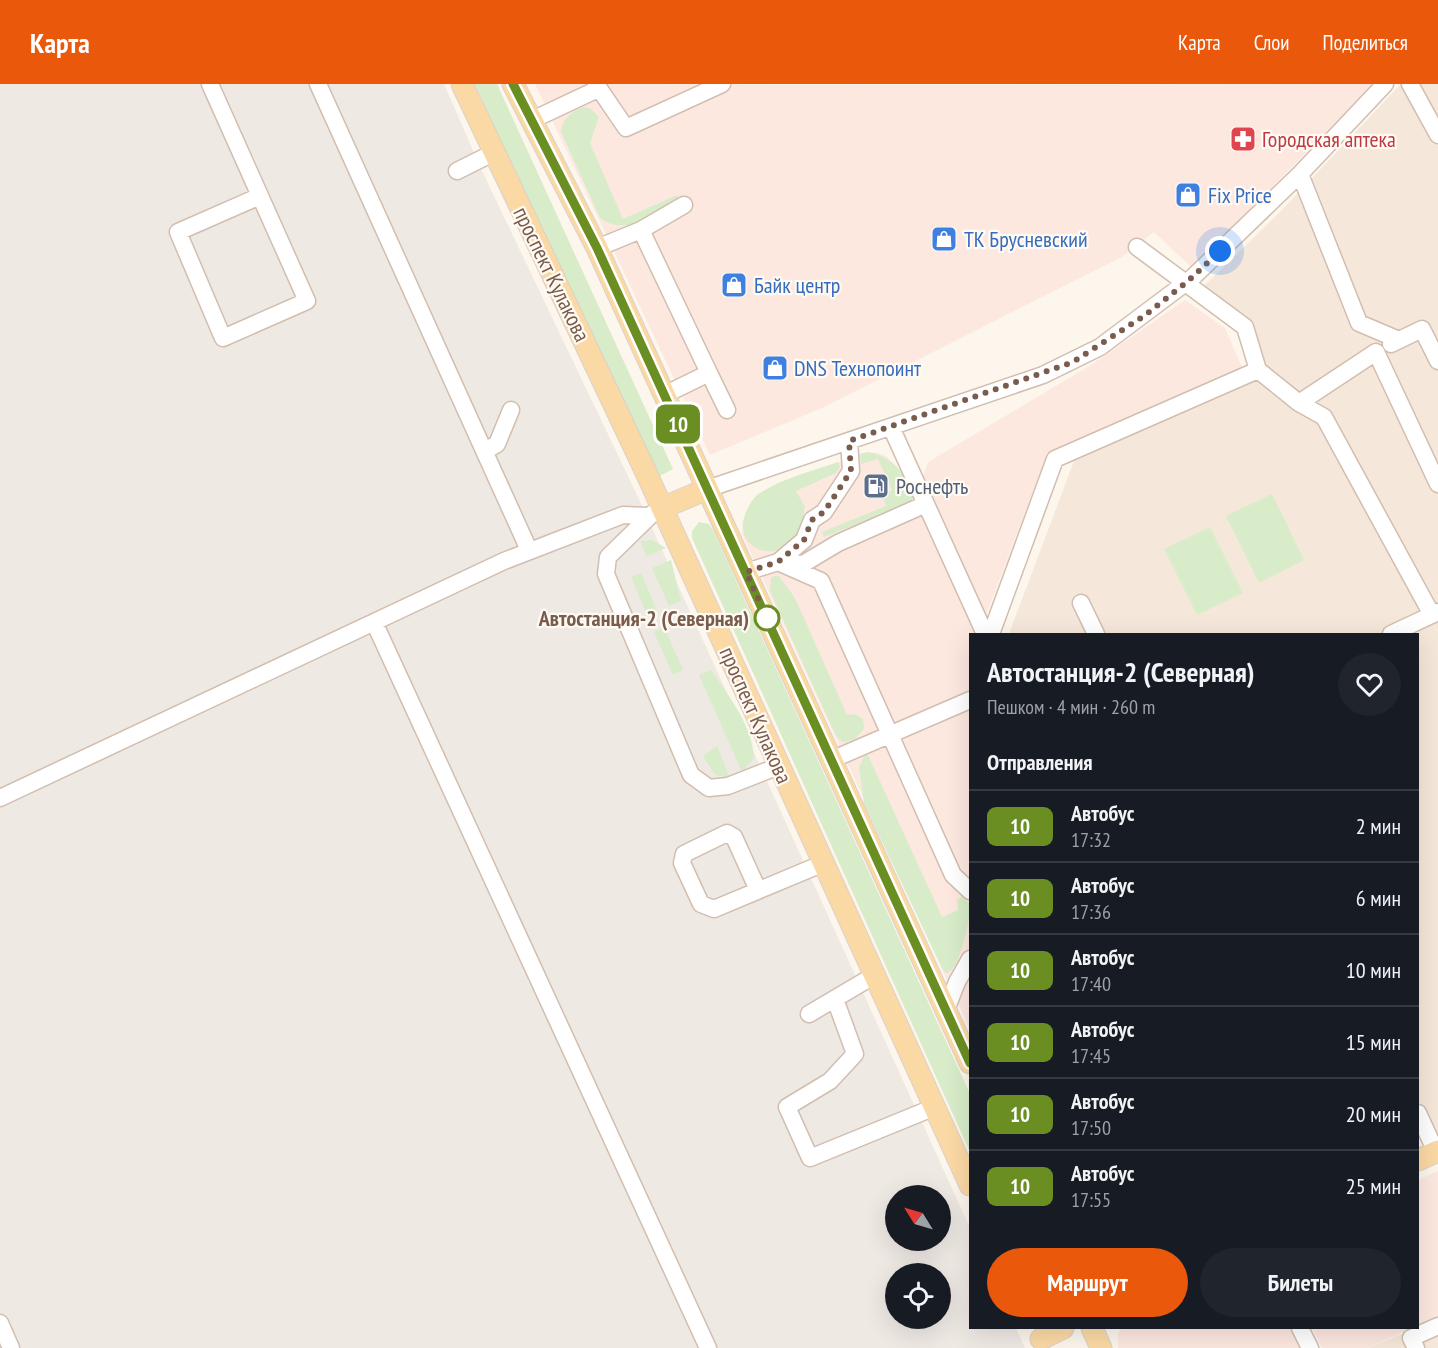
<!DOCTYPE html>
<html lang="ru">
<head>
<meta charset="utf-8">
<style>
	body { margin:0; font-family:"PT Sans Narrow",sans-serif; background:#20242c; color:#f1f3f6; height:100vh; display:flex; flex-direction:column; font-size:22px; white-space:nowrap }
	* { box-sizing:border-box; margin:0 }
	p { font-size:20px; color:#9ea1a6 }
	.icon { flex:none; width:33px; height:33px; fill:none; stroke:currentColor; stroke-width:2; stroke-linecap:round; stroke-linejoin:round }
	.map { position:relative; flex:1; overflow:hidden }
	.sheet { position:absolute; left:969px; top:549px; width:450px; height:696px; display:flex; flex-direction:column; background:#171b24; border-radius:0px; box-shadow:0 6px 24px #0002 }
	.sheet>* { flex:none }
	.badge { padding:0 12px; border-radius:9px; font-size:21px; line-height:39px }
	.needle { width:39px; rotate:307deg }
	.fabs { position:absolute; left:885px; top:1101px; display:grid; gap:12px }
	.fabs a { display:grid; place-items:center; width:66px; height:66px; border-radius:50%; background:#171b24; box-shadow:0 6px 24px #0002; font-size:30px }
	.you { position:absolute; width:30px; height:30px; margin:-15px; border:4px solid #fff; border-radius:50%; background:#1a73e8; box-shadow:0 0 0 9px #1a73e833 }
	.map>.badge { position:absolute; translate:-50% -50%; box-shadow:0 0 0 3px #fff }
	h2 { padding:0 18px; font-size:22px; line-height:54px }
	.round { display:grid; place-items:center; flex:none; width:63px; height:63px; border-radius:32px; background:#20242c }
	.head { display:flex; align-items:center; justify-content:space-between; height:102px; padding:0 18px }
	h1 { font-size:28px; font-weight:700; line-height:45px }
	.action { display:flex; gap:12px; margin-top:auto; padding:12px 18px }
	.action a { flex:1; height:69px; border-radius:36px; background:#ea580c; color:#fff; font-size:24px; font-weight:700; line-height:69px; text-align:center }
	.action a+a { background:#20242c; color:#f1f3f6 }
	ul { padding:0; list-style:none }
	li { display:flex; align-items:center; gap:18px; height:72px; padding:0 18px; border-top:2px solid #363941 }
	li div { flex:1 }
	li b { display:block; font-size:22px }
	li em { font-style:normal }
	li .badge { min-width:66px; font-weight:700; text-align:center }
	header { display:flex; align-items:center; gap:36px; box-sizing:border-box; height:84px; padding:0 30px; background:#ea580c; color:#fff }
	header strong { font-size:28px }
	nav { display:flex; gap:33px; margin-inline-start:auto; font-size:21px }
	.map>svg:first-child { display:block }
</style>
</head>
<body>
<header>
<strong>Карта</strong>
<nav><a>Карта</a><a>Слои</a><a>Поделиться</a></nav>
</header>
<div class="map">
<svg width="1438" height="1264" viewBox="0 0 1438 1264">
	<rect width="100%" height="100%" fill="#fdf6ec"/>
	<path fill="#f5e8da" d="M1401,0H1438V1051L1421,1059L1418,1051V550H1009L1074,377L1253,295L1249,238L1202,204L1280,128Z
		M1438,1232V1264H1368L1418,1244Z"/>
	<path fill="#fde8e0" d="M535,0L896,1L1374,0L1192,184L1154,148L1122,173L822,324L710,371Z
		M1185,216L1225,244L1242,283L1047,370L979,550H970V946L742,450L743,436L748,424L758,410L860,370L877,369L886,372L908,399L922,395L928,378L1091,281Z
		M1438,1087V1232L1418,1242V1096Z
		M1122,1244H1294L1303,1264H1118V1250Z
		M1312,1244H1413L1368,1264H1322Z"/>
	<path fill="#efe9e4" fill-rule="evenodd" d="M0,0H444L482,87L637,411L970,1144V1244H1016L1025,1264H0ZM896,1112H940V1156H896ZM896,1190H940V1234H896Z"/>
	<path fill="#d8ecc9" d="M475,0H497L673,385L654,395Z
		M584,23L590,24L599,33L590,59L623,135L677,111L681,119C655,131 626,153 600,134L561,48C563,34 571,27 584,23Z
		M868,368C891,371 913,394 913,418L824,453L822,448L886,422L882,412L892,406L878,375L861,380L860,370Z
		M838,378L840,383L836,389L796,407L805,423C803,433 801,445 795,454C779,479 733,467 745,431C748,423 753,413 760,409C783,394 813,387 838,378Z
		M1272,410L1304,476L1259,499L1226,432Z
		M699,438L709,440L713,446L970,1010V1068L692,454V447Z
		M1210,443L1243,509L1197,531L1164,465Z
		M652,456L666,464L647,472L640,457Z
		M671,476L681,517L669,522L652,484Z
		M641,489L657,527L647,531L631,493Z
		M774,492H779L795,514L847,631L855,630L863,635L864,645L854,656L842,658L836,652L770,507L771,494Z
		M664,543L683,586L673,591L654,548Z
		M711,586C728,611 753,642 754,674L742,688L699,591Z
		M717,662L730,694L715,691L703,672Z
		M865,671H868L942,833L958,826L957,815L963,813L970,820C971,834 960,882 948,889L944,888L864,720L859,683Z"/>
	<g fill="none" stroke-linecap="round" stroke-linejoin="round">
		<g stroke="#d1beb0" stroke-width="19">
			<path id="minor" d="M210,0L307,217L223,254L178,148L260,112
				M318,0L529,466
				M596,0L626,44L722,0
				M1410,0L1438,51
				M530,37L598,5
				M457,87L493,69
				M1300,90L1359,239L1399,256
				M641,146L709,289L664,311
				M1137,163L1245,243L1258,286L1299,319L1324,333L1432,531
				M597,164L641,146L684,121
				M1391,260L1422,245L1438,277
				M709,289L727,326
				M1299,319L1376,268L1438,400
				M891,343L985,550
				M485,367L497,360L511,326
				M707,405L1043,291L1100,263L1192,194L1300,90L1385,0
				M653,429L608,473L606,490L691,691L709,704L728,702L779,682
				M778,478L821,497L953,791L970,807
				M785,478L803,480L838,459L926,420
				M746,488L778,478L804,456L812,436L824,428L851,387L849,357
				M1081,519L1096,550
				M374,538L708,1264
				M991,550L1055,375L1258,286
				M1391,550L1438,528
				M831,676L970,616
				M0,714L504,477L623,431L647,432
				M758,806L734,753L727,749L684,770L682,779L701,820L714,825L824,779
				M835,915L855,970L830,997L787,1023L810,1074L935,1023
				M946,926L957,898L970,875
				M809,930L875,891
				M1418,1029L1436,1068
				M0,1239L11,1264
				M1300,1244L1310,1264
				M1416,1264L1411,1254L1438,1242"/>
		</g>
		<g stroke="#dad1cd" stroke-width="23">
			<path id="major" d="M462,0L644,384L970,1101
				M513,0L597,164L970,979
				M662,424L707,405
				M1418,1076L1438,1067
				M1092,1244L1101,1264
				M1041,1255L1063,1244"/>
		</g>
		<use href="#minor" stroke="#fff" stroke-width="16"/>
		<use href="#major" stroke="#fbd9a5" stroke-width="21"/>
	</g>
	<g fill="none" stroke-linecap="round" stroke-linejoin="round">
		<g stroke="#fff" stroke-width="14">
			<path id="line" d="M513,0L597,164L970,979"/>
		</g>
		<use href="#line" stroke="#6b8e23" stroke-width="9"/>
		<path stroke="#7a5c4d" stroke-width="6" stroke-dasharray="0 10.8" d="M767,534L746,488L778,478L804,456L812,436L824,428L851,387L849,357L1073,278L1144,232L1187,198L1220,167"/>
	</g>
	<defs>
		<g id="pharmacy-square" transform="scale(1.35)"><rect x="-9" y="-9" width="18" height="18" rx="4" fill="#e0444e" stroke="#fffaf3"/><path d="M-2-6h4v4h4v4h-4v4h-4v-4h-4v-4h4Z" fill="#fff"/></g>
		<g id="shop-square" transform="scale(1.35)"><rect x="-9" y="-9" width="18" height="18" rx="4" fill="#3f7fe0" stroke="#fffaf3"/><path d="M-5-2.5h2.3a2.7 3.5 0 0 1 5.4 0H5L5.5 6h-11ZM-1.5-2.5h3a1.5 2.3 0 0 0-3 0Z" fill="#fff"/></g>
		<g id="fuel-square" transform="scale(1.35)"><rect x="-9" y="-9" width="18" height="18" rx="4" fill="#5c6f8a" stroke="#fffaf3"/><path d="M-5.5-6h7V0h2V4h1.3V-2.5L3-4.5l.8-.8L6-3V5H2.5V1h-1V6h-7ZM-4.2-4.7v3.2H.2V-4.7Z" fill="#fff"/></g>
	</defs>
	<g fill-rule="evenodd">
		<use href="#pharmacy-square" x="1243" y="55"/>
		<use href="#shop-square" x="1188" y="111"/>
		<use href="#shop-square" x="944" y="155"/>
		<use href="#shop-square" x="734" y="201"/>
		<use href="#shop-square" x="775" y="284"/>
		<use href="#fuel-square" x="876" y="402"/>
	</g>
	<circle fill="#fff" stroke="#6b8e23" stroke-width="3" cx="767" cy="534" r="12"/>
	<g text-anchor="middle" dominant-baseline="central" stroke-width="4.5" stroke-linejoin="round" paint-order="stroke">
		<g font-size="22" fill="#be3a42" stroke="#fffaf3" text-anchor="start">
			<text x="1262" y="55">Городская аптека</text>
		</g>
		<g font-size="22" fill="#366cbe" stroke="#fffaf3" text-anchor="start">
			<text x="1208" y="111">Fix Price</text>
			<text x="964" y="155">ТК Брусневский</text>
			<text x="754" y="201">Байк центр</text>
			<text x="794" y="284">DNS Технопоинт</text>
		</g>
		<g font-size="22" fill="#7a5c4d" stroke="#fffaf3">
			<text transform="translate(552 190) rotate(64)">проспект Кулакова</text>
			<text transform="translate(756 631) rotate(66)">проспект Кулакова</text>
		</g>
		<g font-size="22" fill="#4e5e75" stroke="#fffaf3" text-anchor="start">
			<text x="896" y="402">Роснефть</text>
		</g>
		<g font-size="22" font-weight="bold" fill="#7a5c4d" stroke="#fffaf3" text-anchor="end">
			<text x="749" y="534">Автостанция-2 (Северная)</text>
		</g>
	</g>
</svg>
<div class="fabs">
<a><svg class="needle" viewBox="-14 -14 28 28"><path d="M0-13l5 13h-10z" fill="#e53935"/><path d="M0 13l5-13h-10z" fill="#9ea1a6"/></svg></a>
<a><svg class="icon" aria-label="locate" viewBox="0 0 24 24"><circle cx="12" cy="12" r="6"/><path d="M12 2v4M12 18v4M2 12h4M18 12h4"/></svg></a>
</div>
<div class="you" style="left:1220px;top:167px"></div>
<b class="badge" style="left:678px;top:340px;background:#6b8e23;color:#fff">10</b>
<section class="sheet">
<div class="head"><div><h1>Автостанция-2 (Северная)</h1><p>Пешком · 4 мин · 260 m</p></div><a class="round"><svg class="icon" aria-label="heart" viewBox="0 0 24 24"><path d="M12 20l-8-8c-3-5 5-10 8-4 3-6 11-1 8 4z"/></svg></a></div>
<h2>Отправления</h2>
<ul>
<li><span class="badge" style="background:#6b8e23;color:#fff">10</span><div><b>Автобус</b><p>17:32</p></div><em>2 мин</em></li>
<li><span class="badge" style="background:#6b8e23;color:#fff">10</span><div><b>Автобус</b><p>17:36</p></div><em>6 мин</em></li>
<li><span class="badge" style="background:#6b8e23;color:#fff">10</span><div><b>Автобус</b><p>17:40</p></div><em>10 мин</em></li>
<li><span class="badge" style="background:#6b8e23;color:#fff">10</span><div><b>Автобус</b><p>17:45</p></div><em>15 мин</em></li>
<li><span class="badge" style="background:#6b8e23;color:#fff">10</span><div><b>Автобус</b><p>17:50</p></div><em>20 мин</em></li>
<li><span class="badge" style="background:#6b8e23;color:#fff">10</span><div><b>Автобус</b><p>17:55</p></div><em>25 мин</em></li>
</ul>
<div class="action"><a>Маршрут</a><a>Билеты</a></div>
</section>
</div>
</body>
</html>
